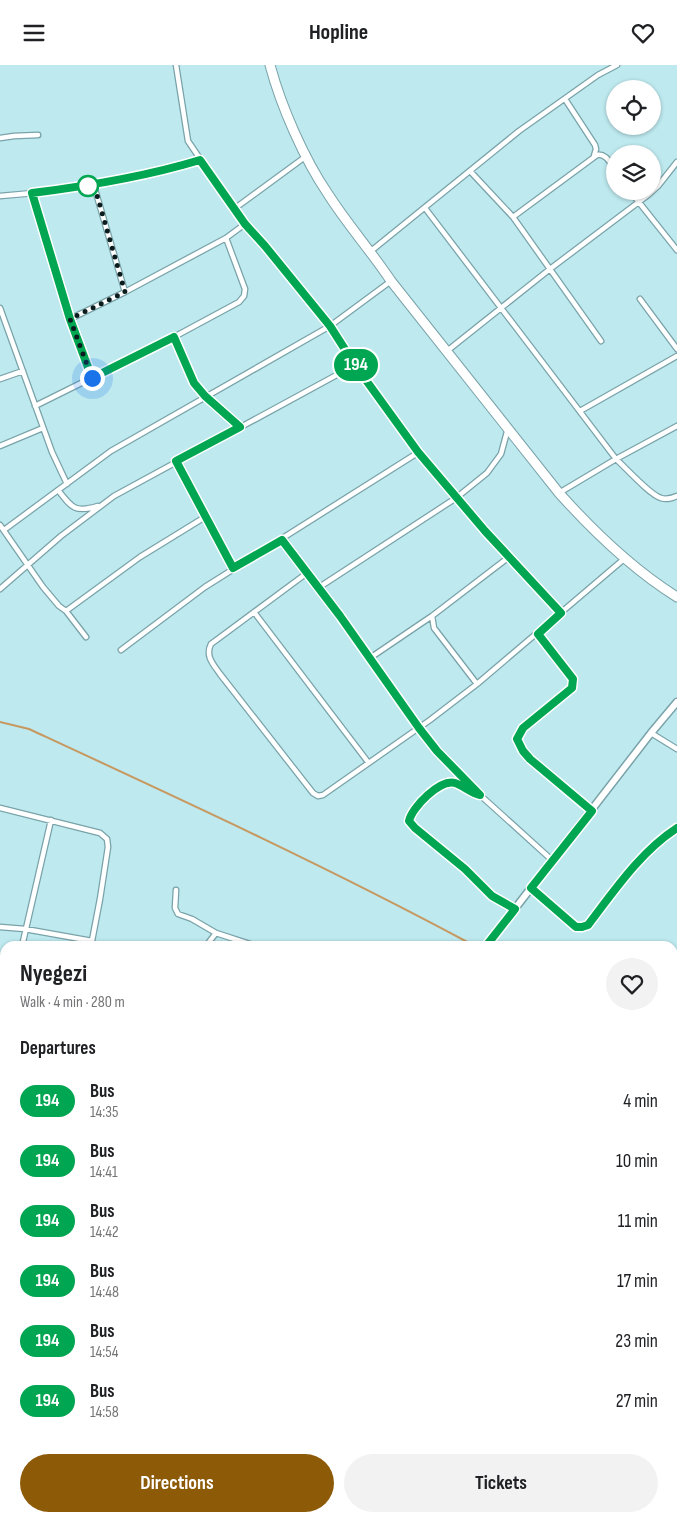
<!DOCTYPE html>
<html lang="en">
<head>
<meta charset="utf-8">
<style>
	body { margin:0; font-family:"Sofia Sans Condensed",sans-serif; background:#f2f2f2; color:#202124; height:100vh; display:flex; flex-direction:column; font-size:19px; white-space:nowrap }
	* { box-sizing:border-box; margin:0 }
	p { font-size:16px; color:#757577 }
	.icon { flex:none; width:28px; height:28px; fill:none; stroke:currentColor; stroke-width:2; stroke-linecap:round; stroke-linejoin:round }
	.map { position:relative; flex:1; overflow:hidden }
	.side { position:absolute; left:0px; top:876px; width:678px; height:581px; display:flex; flex-direction:column; background:#fff; border-radius:15px 15px 0 0; box-shadow:0 1px 4px #0004 }
	.side>* { flex:none }
	.badge { padding:0 10px; border-radius:16px; font-size:18px; line-height:32px }
	.controls { position:absolute; left:606px; top:15px; display:grid; gap:10px }
	.controls a { display:grid; place-items:center; width:55px; height:55px; border-radius:50%; background:#fff; box-shadow:0 1px 4px #0004; font-size:25px }
	.you { position:absolute; width:25px; height:25px; margin:-12px; border:4px solid #fff; border-radius:50%; background:#1a73e8; box-shadow:0 0 0 8px #1a73e833 }
	.map>.badge { position:absolute; translate:-50% -50%; box-shadow:0 0 0 2px #fff }
	h2 { padding:0 20px; font-size:19px; line-height:45px }
	.round { display:grid; place-items:center; flex:none; width:52px; height:52px; border-radius:26px; background:#f2f2f2 }
	.headline { display:flex; align-items:center; justify-content:space-between; height:85px; padding:0 20px }
	h1 { font-size:24px; font-weight:700; line-height:38px }
	.action { display:flex; gap:10px; margin-top:auto; padding:10px 20px }
	.action a { flex:1; height:58px; border-radius:30px; background:#8d5a08; color:#fff; font-size:20px; font-weight:700; line-height:58px; text-align:center }
	.action a+a { background:#f2f2f2; color:#202124 }
	ul { padding:0; list-style:none }
	li { display:flex; align-items:center; gap:15px; height:60px; padding:0 20px }
	li div { flex:1 }
	li b { display:block; font-size:19px }
	li em { font-style:normal }
	li .badge { min-width:55px; font-weight:700; text-align:center }
	header { display:flex; justify-content:space-between; align-items:center; height:65px; padding:0 20px; background:#fff; font-size:22px; font-weight:700 }
	.map>svg:first-child { display:block }
</style>
</head>
<body>
<header><svg class="icon" aria-label="menu" viewBox="0 0 24 24"><path d="M4 6h16M4 12h16M4 18h16"/></svg>Hopline<svg class="icon" aria-label="heart" viewBox="0 0 24 24"><path d="M12 20l-8-8c-3-5 5-10 8-4 3-6 11-1 8 4z"/></svg></header>
<div class="map">
<svg width="677" height="1457" viewBox="0 0 677 1457">
	<rect width="100%" height="100%" fill="#bde9ef"/>
	<g fill="none" stroke-linecap="round" stroke-linejoin="round">
		<path stroke="#c7985f" stroke-width="2" d="M0,657L29,664C178,733 328,802 473,880"/>
		<g stroke="#79a3a9" stroke-width="7">
			<path id="street" d="M176,0L188,76L234,144L245,159L265,181L330,261L355,300L419,387L474,452L561,548
				M565,34L595,80L596,84L594,91
				M0,73L14,71L38,70
				M470,106L513,152L601,276
				M94,121L125,227
				M630,126L677,185
				M32,129L70,254L92,313
				M0,131C68,126 134,115 199,95
				M425,143L616,394C626,403 650,430 661,433C667,435 672,433 677,431
				M234,144L305,92
				M513,152L597,90C606,88 610,98 615,104
				M371,186L519,66L598,10L617,0
				M640,234L677,284
				M0,243L52,387L67,419
				M70,254L125,227L226,173L245,159
				M174,272C180,288 186,305 195,319C207,336 224,348 240,362
				M447,286L550,204L648,130L658,121L677,97
				M0,314L23,306
				M35,341L174,272L239,237L244,231L245,224L226,173
				M580,346L677,291
				M0,381L43,363
				M176,396L233,503
				M58,425C72,443 75,448 98,441
				M559,428L616,394L677,361
				M0,460L43,522L59,541L66,546L86,572
				M4,465L111,386L330,261L391,216
				M282,475L340,551L437,686L480,730L553,796
				M307,508L211,579C205,591 213,599 220,609L313,728L318,731L323,730L430,655L477,619L624,494
				M318,523L456,433L487,408L501,389L508,363
				M0,524L61,471L114,431L355,300
				M66,546L140,492L205,452
				M254,547L368,697
				M432,551L434,563L477,619
				M538,569L573,614V619L570,627L523,663L517,674L523,686L530,694L592,746
				M121,585L205,522L419,387
				M370,593L432,551L509,492
				M651,668L677,684
				M479,730C469,727 459,717 449,718C437,718 412,744 409,756L415,763L465,804L493,831L515,844
				M0,743L100,768L107,774L108,782L100,834L91,881
				M531,823L576,862H582L588,860C614,826 641,786 677,763
				M176,825L175,843L178,849L192,854L216,868L256,881
				M0,862L25,864L92,876
				M22,881L51,755
				M206,881L216,868
				M672,1026L677,1027
				M673,1101L677,1092
				M672,1408L677,1409
				M229,1452L230,1457
				M662,1452L663,1457
				M56,1457L57,1452
				M401,1457L403,1452"/>
		</g>
		<g stroke="#79a3a9" stroke-width="9">
			<path id="secondary" d="M486,881L651,668L677,637
				M672,996L677,998
				M0,1049L5,1046"/>
		</g>
		<g stroke="#79a3a9" stroke-width="11">
			<path id="highway" d="M270,0C281,41 304,94 328,129C347,159 371,186 391,216L559,428C594,467 632,504 677,532"/>
		</g>
		<use href="#street" stroke="#fff" stroke-width="4.5"/>
		<use href="#secondary" stroke="#fff" stroke-width="6"/>
		<use href="#highway" stroke="#fff" stroke-width="9"/>
	</g>
	<g fill="none" stroke-linecap="round" stroke-linejoin="round">
		<g stroke="#fff" stroke-width="11">
			<path id="line" d="M486,881L515,844L492,831L465,804L415,763L409,756C412,742 440,714 455,718C464,721 471,728 480,730L437,686L419,663L340,551L282,475L233,503L176,396L240,362L205,331L194,318L174,272L92,313L70,254L32,128C89,121 144,112 200,95L245,159L265,181L330,261L355,300L418,387L485,466L561,548L538,569L573,614L572,623L523,663L517,674L523,686L530,694L592,746L531,823L576,862H582L588,860C614,826 641,786 677,763"/>
		</g>
		<use href="#line" stroke="#00a651" stroke-width="8"/>
		<path stroke="#0b1c1e" stroke-width="5" stroke-dasharray="0 9" d="M88,121L94,120L125,227L70,254L92,313"/>
	</g>
	<circle fill="#fff" stroke="#00a651" stroke-width="2.5" cx="88" cy="121" r="10"/>
</svg>
<div class="controls">
<a><svg class="icon" aria-label="locate" viewBox="0 0 24 24"><circle cx="12" cy="12" r="6"/><path d="M12 2v4M12 18v4M2 12h4M18 12h4"/></svg></a>
<a><svg class="icon" aria-label="layers" viewBox="0 0 24 24"><path d="M12 4l9 5-9 5-9-5zM3 14l9 5 9-5"/></svg></a>
</div>
<div class="you" style="left:92px;top:313px"></div>
<b class="badge" style="left:356px;top:300px;background:#00a651;color:#fff">194</b>
<section class="side">
<div class="headline"><div><h1>Nyegezi</h1><p>Walk · 4 min · 280 m</p></div><a class="round"><svg class="icon" aria-label="heart" viewBox="0 0 24 24"><path d="M12 20l-8-8c-3-5 5-10 8-4 3-6 11-1 8 4z"/></svg></a></div>
<h2>Departures</h2>
<ul>
<li><span class="badge" style="background:#00a651;color:#fff">194</span><div><b>Bus</b><p>14:35</p></div><em>4 min</em></li>
<li><span class="badge" style="background:#00a651;color:#fff">194</span><div><b>Bus</b><p>14:41</p></div><em>10 min</em></li>
<li><span class="badge" style="background:#00a651;color:#fff">194</span><div><b>Bus</b><p>14:42</p></div><em>11 min</em></li>
<li><span class="badge" style="background:#00a651;color:#fff">194</span><div><b>Bus</b><p>14:48</p></div><em>17 min</em></li>
<li><span class="badge" style="background:#00a651;color:#fff">194</span><div><b>Bus</b><p>14:54</p></div><em>23 min</em></li>
<li><span class="badge" style="background:#00a651;color:#fff">194</span><div><b>Bus</b><p>14:58</p></div><em>27 min</em></li>
</ul>
<div class="action"><a>Directions</a><a>Tickets</a></div>
</section>
</div>
</body>
</html>
